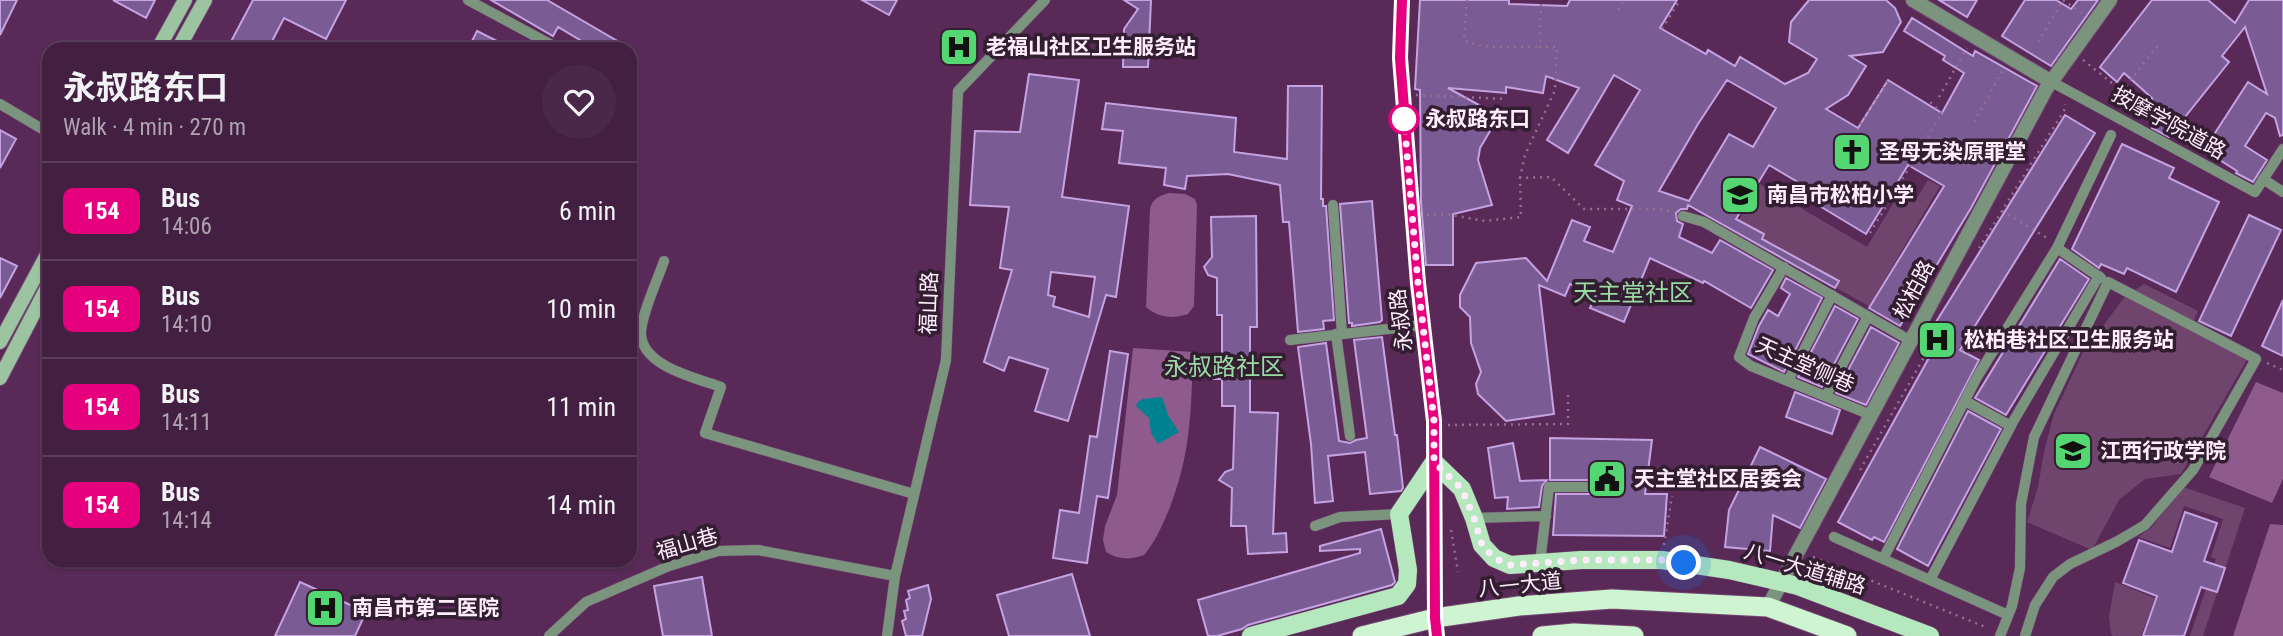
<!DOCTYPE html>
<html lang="en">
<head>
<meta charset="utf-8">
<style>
	body { margin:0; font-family:"Roboto Condensed","Noto Sans SC",sans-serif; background:#4a2849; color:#f1f3f6; height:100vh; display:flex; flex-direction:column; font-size:26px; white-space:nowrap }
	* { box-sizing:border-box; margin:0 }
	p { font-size:23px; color:#afa3b2 }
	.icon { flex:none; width:38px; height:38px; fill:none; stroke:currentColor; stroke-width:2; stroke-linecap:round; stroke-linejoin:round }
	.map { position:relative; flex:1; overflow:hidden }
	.drawer { position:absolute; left:42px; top:42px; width:595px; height:525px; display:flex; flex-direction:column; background:#432042; border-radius:21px; box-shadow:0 2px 5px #0004,0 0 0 2px #5b3e5b }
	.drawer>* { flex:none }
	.badge { padding:0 14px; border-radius:10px; font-size:24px; line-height:46px }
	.you { position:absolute; width:35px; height:35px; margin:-18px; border:5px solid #fff; border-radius:50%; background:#1a73e8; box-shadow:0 0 0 10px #1a73e833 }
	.map>.badge { position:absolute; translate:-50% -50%; box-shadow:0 0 0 4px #fff }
	.round { display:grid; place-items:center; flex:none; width:74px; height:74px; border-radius:37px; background:#4a2849 }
	.head { display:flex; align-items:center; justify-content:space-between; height:119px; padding:0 21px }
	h1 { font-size:33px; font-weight:700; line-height:52px }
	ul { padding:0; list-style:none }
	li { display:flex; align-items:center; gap:21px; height:98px; padding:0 21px; border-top:2px solid #5b3e5b }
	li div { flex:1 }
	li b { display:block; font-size:26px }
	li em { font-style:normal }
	li .badge { min-width:77px; font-weight:700; text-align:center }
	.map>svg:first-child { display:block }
</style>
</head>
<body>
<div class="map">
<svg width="2283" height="636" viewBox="0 0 2283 636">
	<rect width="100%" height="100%" fill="#592a58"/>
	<path fill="#6f456e" d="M1928,180L1940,186L1869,306L1732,231L1760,184L1867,247L1899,194L1914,203Z
		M2144,284L2198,311L2191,327L2249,356L2181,474L2145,479L2119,500L2092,550L2027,522L2038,487L2044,452L2054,414L2083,352L2124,298Z
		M2183,487L2245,508L2203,636H2190L2216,559L2211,557L2223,519L2184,506L2170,548L2138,537L2152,527Z
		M2115,582L2155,598L2141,636H2113L2111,634L2109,617Z"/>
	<path fill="#8e5b8c" d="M1169,193L1185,194L1195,199L1197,205L1194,306L1188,314C1172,319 1159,318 1146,307L1150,209C1153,198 1159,196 1169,193Z
		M1133,348L1193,352C1191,413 1191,455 1168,512C1161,528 1155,542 1144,555C1130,560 1120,560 1106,552L1103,540L1105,526L1117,495Z
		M2256,382L2283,393V479L2272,503L2209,477Z
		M2270,524L2283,525V636H2233Z"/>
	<path fill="#00818f" d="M1162,397L1168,415L1179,432L1158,444L1151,433L1149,418L1136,406L1138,402L1143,399Z"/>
	<path fill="#7a5b94" stroke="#c5a3e3" stroke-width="2" fill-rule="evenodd" d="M0,0H17L0,35Z
		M113,0H155L146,18Z
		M253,0H346L326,39L284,18L268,49H227Z
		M491,0H547L631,49H595L558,27L553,36Z
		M862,0H897L889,15Z
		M1124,0H1151L1148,67H1123L1124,29L1138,9Z
		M1420,0H1509V4L1567,6L1570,0H1677L1660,28L1706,54L1708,50L1735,66L1740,57L1785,84L1808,73L1817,59L1789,42L1791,22L1809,0H1886L1895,8L1901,22L1883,52L1850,56L1866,66L1848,95L1826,109L1858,128L1888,80L1942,113L1964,73L1943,60L1945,56L1904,31L1912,18L1973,56L1975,51L2037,86L1971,208L1900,326L1869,308L1944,186L1908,165L1866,234L1813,202L1818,194L1769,165L1736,219L1764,234L1762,239L1839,281L1835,288L1688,205L1687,209H1681L1676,213L1677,221L1683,224L1679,237L1712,253L1720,240L1773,270L1751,308L1704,281L1703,283L1650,258L1624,322L1590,308L1596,294L1570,284L1565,296L1539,285L1554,414L1506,421L1478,394L1476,384L1481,372L1471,343L1470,317L1460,307V295L1476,263L1526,258L1547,281L1572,220L1590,227L1584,241L1613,252L1632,206L1617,200L1624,181L1595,165L1640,90L1614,75L1568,153L1547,140L1579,88L1546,76L1543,93L1506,87V93L1448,88L1499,116L1480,148L1478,160L1492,205L1453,214V265H1426L1421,202L1420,90L1415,89ZM1727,80L1776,108L1753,147L1729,134L1689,201L1659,191L1698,124Z
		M1939,0H1977L1967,17Z
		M2025,0H2056L2071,9L2078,0H2098L2051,66L2002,36Z
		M2152,0H2208L2235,23L2249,0H2283V135L2280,136L2275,118L2266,113L2245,146L2267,160L2253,182L2236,173L2237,171L2204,150L2248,82L2267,94L2245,27L2222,56L2229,62L2169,137L2152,128L2156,117L2152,98L2124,73L2117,82L2100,67Z
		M477,31L513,49H468Z
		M1029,74L1079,80L1062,197L1129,206L1116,297L1106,295L1068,421L1035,411L1048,369L1009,357L1004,371L984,362L1012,270L1000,268L1009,207L970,205L975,131L1020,132ZM1051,272L1095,277L1089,317L1053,306L1055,297L1048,295Z
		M1288,86H1322L1321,199H1323V206H1326L1334,320L1323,321L1324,329L1298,332L1289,222H1283L1280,185L1228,174L1187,176L1185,189L1164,185L1166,168L1119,163L1123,131L1102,129L1106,103L1236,118L1234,152L1287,159Z
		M2065,115L2095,133L1960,350L1979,360L1884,542L1874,537L1872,540L1838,522L1941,336L1931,330Z
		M0,130L16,139L0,168Z
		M2122,144L2174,168L2169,178L2219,202L2176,292L2127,268L2124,274L2101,264L2099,268L2072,249Z
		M1372,201L1382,320L1380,322L1352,326V323H1349L1340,204Z
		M2249,215L2281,230L2231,336L2199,321Z
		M1256,216L1257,327H1250V412L1278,413L1273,534L1286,533L1287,552L1248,554L1246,526H1231L1232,488L1219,480L1225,472L1233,469L1235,406H1222V379H1211L1206,377L1204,370L1205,366L1209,363H1222V315H1217V278L1208,275L1204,267L1212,257L1211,217Z
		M0,258L17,266L0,298Z
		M2060,259L2089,279L2006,415L1975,398Z
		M1786,278L1822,298L1784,372L1748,354L1759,326L1768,310L1778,316L1790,294L1781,288Z
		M2283,300V356L2262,346Z
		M1835,306L1858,319L1822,387L1798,377Z
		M1871,327L1899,343L1866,405L1836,393Z
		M1382,337L1395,435H1397L1403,488L1401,491L1370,494L1365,452L1328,456L1333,501L1315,503L1311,444L1298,347L1326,343L1339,441L1350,443L1356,440L1367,438L1354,340Z
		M1110,351L1128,354L1108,498L1097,496L1087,563L1053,558L1060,510L1079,513L1090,436L1097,437Z
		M1795,392L1840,410L1832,434L1786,417Z
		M1968,411L2001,429L1928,566L1897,549Z
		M1550,438L1652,440L1645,494H1667L1664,536L1553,535L1556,494H1616L1622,491L1623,486L1620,481L1616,480H1550Z
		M1513,443L1520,481L1547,480L1542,486L1539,507L1507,509L1508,497L1495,498L1488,448Z
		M1760,447L1826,479L1800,528L1773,515L1770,551L1725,547L1729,510Z
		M2185,512L2217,523L2204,561L2225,568L2217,592L2201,587L2184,636H2143L2157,596L2123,583L2139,540L2172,552Z
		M1381,529L1395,582L1392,585L1248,625L1242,629L1217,636H1208L1198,600L1360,553V549L1320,551V546Z
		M1072,574L1090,636H1009L997,595Z
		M702,577L712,636H663L654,586Z
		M300,582L366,612L355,636H275Z
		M928,585L931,599L922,636H906L902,621L906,619L904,611L908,610L906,600L910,598L908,591Z"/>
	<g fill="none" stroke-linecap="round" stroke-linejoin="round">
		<g stroke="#744972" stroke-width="11">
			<path id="service" d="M468,0L559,49
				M2050,81L2255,192L2283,149
				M0,104L49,133
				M2263,179L2283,192
				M1333,205L1342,334
				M1683,216L1704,222L1911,341
				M2057,248L2101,278
				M664,261C658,279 641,315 641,333C641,366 696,378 721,387L705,433L914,494
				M1784,267L1754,318L1739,357L1751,366L1871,415
				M1336,334L1350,436
				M1290,340L1423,325
				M1788,381L1832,295
				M1826,396L1868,316
				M1965,401L2011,426
				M1474,518L1546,516
				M1315,526L1340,517L1399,514
				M1834,537L2008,615
				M1883,559L1977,377L2057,248L2111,135
				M1540,563L1549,487H1616
				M1930,580L2014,420L2099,276
				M549,636L586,602L669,566L718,551L758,550L895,576
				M887,636L895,576L946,360L958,91L1045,0
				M2000,636L2012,606L2020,568L2021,504L2034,437L2108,282L2256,359L2193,470L2145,525L2116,542L2070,564L2053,577L2035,605L2025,636"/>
		</g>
		<g stroke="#744972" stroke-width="16">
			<path id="minor" d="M1913,0L2050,81"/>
		</g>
		<g stroke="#744972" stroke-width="16">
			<path id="tertiary" d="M1402,0L1400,58L1418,283L1434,421L1435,618L1437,636
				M1768,607L2046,89L2110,0"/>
		</g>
		<g stroke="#744972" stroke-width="16">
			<path id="secondary" d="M158,49L185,0
				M178,49L205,0
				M0,342L49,251
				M0,378L49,284"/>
		</g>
		<g stroke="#744972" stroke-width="19">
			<path id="primary" d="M1251,636L1398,596L1407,584L1408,570L1399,514L1434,462L1462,489L1474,518L1482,545L1494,558L1510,565L1581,560H1662L1729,570L1798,586L1930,636"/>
		</g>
		<g stroke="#744972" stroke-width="21">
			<path id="trunk" d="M1362,636L1435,618L1519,606L1612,599L1768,607L1847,636
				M1542,636L1574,633L1634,636"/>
		</g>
		<path stroke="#946f92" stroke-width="2.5" stroke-dasharray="2 5" stroke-linecap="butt" d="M1467,0L1464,40C1485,51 1517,46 1540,47
			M2063,0L2083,14
			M1618,10L1624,0
			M1662,29L1680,0
			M2038,42L2063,0
			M2083,60L2122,91L2159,44
			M1416,95L1507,99
			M1939,97L1967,48
			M1974,122L2003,70
			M1835,166L1890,77
			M1520,178L1525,155L1555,90L1557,47H1540L1541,0
			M2002,211L2047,238
			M1427,215L1446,214L1485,221L1521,217L1520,178L1551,177L1584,209H1661L1673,212
			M1870,233L1942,113L1928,100
			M1979,248L2065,109V104
			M1931,332L1974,356
			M2267,363L2283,370
			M1448,425L1568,424V390
			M1860,470L1935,338L1930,334
			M1451,530L1458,572
			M1664,545L1672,496
			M1813,557L1988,628
			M1521,587L1559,580"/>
		<use href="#service" stroke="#7b947e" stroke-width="10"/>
		<use href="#minor" stroke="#7b947e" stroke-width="14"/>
		<use href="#tertiary" stroke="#7b947e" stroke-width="14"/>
		<use href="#secondary" stroke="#9cc4a1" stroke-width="14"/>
		<use href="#primary" stroke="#b5e8bc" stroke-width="18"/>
		<use href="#trunk" stroke="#cef4d2" stroke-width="19"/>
	</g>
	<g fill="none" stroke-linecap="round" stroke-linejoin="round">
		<g stroke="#fff" stroke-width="16">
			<path id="line" d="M1402,0L1400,58L1418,283L1434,421L1435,618L1437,636"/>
		</g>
		<use href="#line" stroke="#e6007e" stroke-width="10"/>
		<path stroke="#ffedfd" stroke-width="7" stroke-dasharray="0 12.6" d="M1404,119L1418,283L1434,421V462L1462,489L1474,518L1482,545L1494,558L1510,565L1581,560H1662L1684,563"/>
	</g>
	<defs>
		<g id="hospital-square" transform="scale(2.0125)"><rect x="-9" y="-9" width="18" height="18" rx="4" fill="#54d672" stroke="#321d31"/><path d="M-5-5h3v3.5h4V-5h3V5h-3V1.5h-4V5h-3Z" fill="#111"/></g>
		<g id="church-square" transform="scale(2.0125)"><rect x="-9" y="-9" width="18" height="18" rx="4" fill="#54d672" stroke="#321d31"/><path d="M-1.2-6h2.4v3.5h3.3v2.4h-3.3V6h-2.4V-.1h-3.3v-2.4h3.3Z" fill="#111"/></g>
		<g id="school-square" transform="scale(2.0125)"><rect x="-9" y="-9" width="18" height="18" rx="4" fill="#54d672" stroke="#321d31"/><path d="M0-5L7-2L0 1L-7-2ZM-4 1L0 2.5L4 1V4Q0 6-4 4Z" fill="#111"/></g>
		<g id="civic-square" transform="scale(2.0125)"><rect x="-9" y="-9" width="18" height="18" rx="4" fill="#54d672" stroke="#321d31"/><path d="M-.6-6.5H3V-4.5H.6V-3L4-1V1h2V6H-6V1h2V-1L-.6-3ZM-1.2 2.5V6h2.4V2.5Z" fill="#111"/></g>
	</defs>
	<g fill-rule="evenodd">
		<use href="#hospital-square" x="959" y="47"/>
		<use href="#church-square" x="1852" y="152"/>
		<use href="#school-square" x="1740" y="195"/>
		<use href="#hospital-square" x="1937" y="340"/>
		<use href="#school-square" x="2073" y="451"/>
		<use href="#civic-square" x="1607" y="479"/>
		<use href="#hospital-square" x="325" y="608"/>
	</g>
	<circle fill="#fff" stroke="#e6007e" stroke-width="3.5" cx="1404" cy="119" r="14"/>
	<g text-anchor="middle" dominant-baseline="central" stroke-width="7" stroke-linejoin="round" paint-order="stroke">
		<g font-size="21" font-weight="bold" fill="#ffedfd" stroke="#321d31" text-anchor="start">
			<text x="986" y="47">老福山社区卫生服务站</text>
			<text x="1879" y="152">圣母无染原罪堂</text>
			<text x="1767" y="195">南昌市松柏小学</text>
			<text x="1964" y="340">松柏巷社区卫生服务站</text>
			<text x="2100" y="451">江西行政学院</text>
			<text x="1634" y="479">天主堂社区居委会</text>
			<text x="352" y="608">南昌市第二医院</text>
		</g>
		<g font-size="21" font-weight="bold" fill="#ffedfd" stroke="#321d31" text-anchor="start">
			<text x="1425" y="119">永叔路东口</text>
		</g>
		<g font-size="21" fill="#ffedfd" stroke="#321d31">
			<text transform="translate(2169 123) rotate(29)">按摩学院道路</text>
			<text transform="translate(1914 290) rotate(-62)">松柏路</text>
			<text transform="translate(929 303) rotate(-88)">福山路</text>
			<text transform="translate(1401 320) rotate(-97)">永叔路</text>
			<text transform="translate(1805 365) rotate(24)">天主堂侧巷</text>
			<text transform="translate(687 544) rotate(-16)">福山巷</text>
			<text transform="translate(1805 569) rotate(17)">八一大道辅路</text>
			<text transform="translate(1520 585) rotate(-6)">八一大道</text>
		</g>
		<g font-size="24" fill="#9adaa3" stroke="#321d31">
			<text x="1633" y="293">天主堂社区</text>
			<text x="1224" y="367">永叔路社区</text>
		</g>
	</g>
</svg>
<div class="you" style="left:1684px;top:563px"></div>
<section class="drawer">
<div class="head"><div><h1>永叔路东口</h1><p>Walk · 4 min · 270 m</p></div><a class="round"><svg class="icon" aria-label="heart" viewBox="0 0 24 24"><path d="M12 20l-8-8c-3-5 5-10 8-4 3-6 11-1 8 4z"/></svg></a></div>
<ul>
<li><span class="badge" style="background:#e6007e;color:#fff">154</span><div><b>Bus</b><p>14:06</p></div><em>6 min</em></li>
<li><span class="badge" style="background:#e6007e;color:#fff">154</span><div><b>Bus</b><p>14:10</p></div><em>10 min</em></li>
<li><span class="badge" style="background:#e6007e;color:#fff">154</span><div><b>Bus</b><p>14:11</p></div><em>11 min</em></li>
<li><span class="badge" style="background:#e6007e;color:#fff">154</span><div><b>Bus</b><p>14:14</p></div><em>14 min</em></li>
</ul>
</section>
</div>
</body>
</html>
